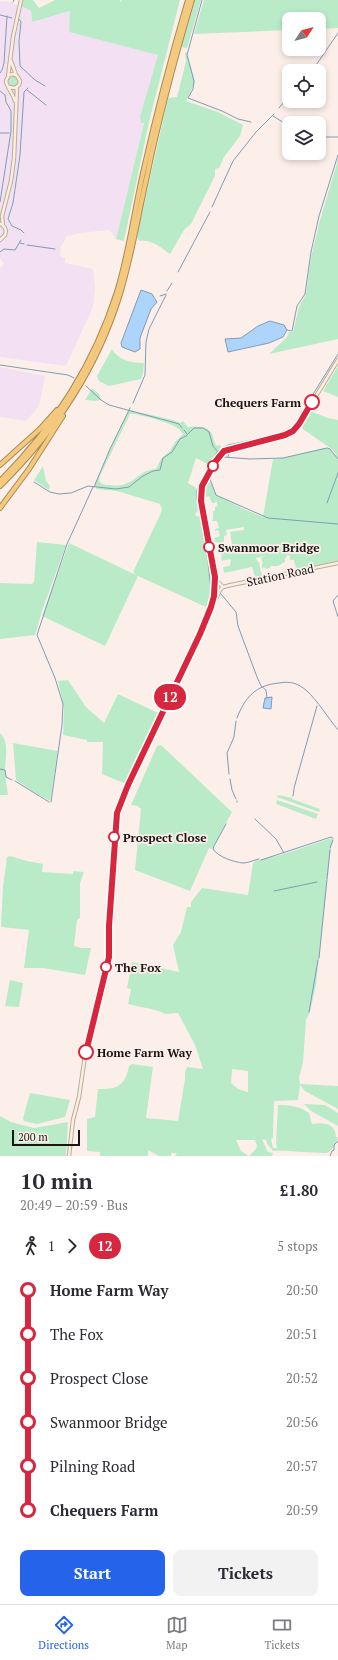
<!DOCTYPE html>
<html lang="en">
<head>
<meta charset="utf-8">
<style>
	body { margin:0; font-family:"PT Serif",serif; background:#f2f2f3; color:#2b2b33; height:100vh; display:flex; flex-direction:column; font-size:15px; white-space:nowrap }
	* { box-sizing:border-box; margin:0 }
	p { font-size:13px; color:#7c7c81 }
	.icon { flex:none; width:22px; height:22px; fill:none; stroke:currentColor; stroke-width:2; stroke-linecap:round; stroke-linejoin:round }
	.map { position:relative; height:1156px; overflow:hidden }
	.drawer { display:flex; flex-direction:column; background:#fff; flex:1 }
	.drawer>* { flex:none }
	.badge { padding:0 8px; border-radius:13px; font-size:14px; line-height:26px }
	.needle { width:26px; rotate:54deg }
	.fabs { position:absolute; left:282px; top:12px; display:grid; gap:8px }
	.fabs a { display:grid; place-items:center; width:44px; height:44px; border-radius:8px; background:#fff; box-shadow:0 2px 6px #0003; font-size:20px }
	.scale { position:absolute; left:12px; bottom:10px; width:68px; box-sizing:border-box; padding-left:4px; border:2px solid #1a1513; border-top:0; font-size:11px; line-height:14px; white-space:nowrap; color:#1a1513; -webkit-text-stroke:3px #fcefe9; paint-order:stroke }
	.map>.badge { position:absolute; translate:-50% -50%; box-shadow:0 0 0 2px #fff }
	.legs { display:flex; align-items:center; gap:6px; height:44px; padding:0 20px; font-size:13px }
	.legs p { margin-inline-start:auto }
	.head { display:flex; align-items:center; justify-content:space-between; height:68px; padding:0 20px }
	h1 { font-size:22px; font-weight:600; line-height:30px }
	.action { display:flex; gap:8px; margin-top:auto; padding:8px 20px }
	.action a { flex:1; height:46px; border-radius:8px; background:#2563eb; color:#fff; font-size:16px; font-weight:600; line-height:46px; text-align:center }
	.action a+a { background:#f2f2f3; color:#2b2b33 }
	ul { padding:0 20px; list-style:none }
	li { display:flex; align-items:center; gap:14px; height:44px; font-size:15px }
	li i { display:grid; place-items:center; width:6px; height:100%; margin:0 5px; background:currentColor }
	li i::after { content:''; width:10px; height:10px; margin:-5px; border:3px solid; border-radius:50%; background:#fff }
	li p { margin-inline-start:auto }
	li:first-child i { background:linear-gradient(#0000 50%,currentColor 0) }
	li:last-child i { background:linear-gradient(currentColor 50%,#0000 0) }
	.menu { display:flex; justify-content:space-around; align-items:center; height:56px; border-top:1px solid #e1e1e2; background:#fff; font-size:11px; color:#7c7c81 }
	.menu a { display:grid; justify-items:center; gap:2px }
	.menu .selected { color:#2563eb }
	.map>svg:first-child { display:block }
</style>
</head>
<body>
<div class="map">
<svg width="338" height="1156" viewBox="0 0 338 1156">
	<rect width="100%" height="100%" fill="#fcefe9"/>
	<path fill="#f3e1f3" d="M0,1L11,2L31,11L32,22L71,11L69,32L160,55L116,239L110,230L80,233L67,236L61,247L60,256L65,258V263L93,269L95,288L93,307L66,366L0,357V269L4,263L0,259Z
		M0,367L45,376L39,406L26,421L0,417Z"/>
	<path fill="#baebc9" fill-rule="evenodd" d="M23,0H33L39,8L55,0H120V2L122,0H180L149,122L124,241L116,239L144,123H141L140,117L158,55L69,32L70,11L32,22L31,11L21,6Z
		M195,0H201L187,48L181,47Z
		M204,0H338V28L319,29V19H289V30L194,34Z
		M187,52L195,82L186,101L218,112L243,125L240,136L224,157L219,168L215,169V176L191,224L184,230L170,254C160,247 152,239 139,241L137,236L168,98L177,97L186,61L185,53Z
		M8 81a5 5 0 1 1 10 0a5 5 0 1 1-10 0Z
		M338,160V339L269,354L286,338L289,332H293L299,307L306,294L311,258L320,220Z
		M112,349C118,360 131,363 144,363L143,373L141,379L109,386L99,381L97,376Z
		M338,366V397L323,391Z
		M92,388L99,394L101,400L95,401L85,400Z
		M129,410L173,420L180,423L183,421L188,427C196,427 208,425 212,434C214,439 213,442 217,446L220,445L223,450L210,469L208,468L209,465L196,458L188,483L196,488L198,510L195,515L200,517C205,542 218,584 206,607L138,576L105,646L42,616L69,543L136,575L133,572L160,515L162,509L160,504L117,491L96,489V487H94L110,449ZM130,414H134C147,417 178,423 183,434L175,442L170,451L161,459L156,469C136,470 134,489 110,485C106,485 102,485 99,481L100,476Z
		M310,411L328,418L338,420V458L333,450L300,427Z
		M324,448L330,449L338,459V561L296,569L294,560H290V556L287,555L285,559V562L278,566H270V568L266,569L264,567L262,569V564H263L261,558L265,556L256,558L258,562H259L262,576L255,577L252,567L224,573L223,567L230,566V563L231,561L230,559L222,561L221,556L225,554L221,555V549L219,548L218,542H215L214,538L220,536L218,530L215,531V529L219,528L217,521H212L213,517V511H215V507L218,506L216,500L215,503H212L209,496L203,498L204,487L210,482L208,479L209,478L216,495L240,507L241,508L268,519L263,517L273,459L283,458ZM244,527V530L230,532L232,545L225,546L222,543L224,541V536L227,535L226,530Z
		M43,466L46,481L50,486L49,490L34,480Z
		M37,542L66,545L42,611L35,635L0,639V583L32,584L34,582Z
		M68,680L86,707L104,723L118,694L158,713L126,784L102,774L103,742H87V740L63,735L64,708L58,681Z
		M0,733C10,742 5,759 5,770C5,778 7,787 8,795H0Z
		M13,743L58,751L50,801L37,794L16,780Z
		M161,745L232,812L212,849L209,848L190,891L135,870L141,809L138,806L131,805L157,746Z
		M278,795L292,798V799L320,809L319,812L277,797Z
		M277,800L318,814L316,819L276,804Z
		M332,838L333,840L331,848L327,879H325L327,882L316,985L310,1012L306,1020L303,1063L299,1077L300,1084L338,1086V1109L305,1091L300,1085L298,1100L274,1101L273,1138L271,1139L273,1148H277L276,1143L278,1105C289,1105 300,1106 309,1113L312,1124C323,1122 336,1123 336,1137L338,1138C336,1143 333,1150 327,1153C322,1154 284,1150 273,1151L267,1144L266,1140L262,1139L268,1152L273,1153L272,1156H175L177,1153H171V1156H159L148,1150V1156H100V1152L87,1151V1119L95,1117L98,1089C118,1090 125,1085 129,1066L132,1064L153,1067L146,1118L178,1121L185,1079V1072L187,1067L203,1069L195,1045L178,1013L165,1014C158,1009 138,1007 128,1004L131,989L127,988L132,962L179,972L173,945L181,932L187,907H191V902L202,888L248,895L253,863L255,861L284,854ZM232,1069L248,1071V1092L238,1089L231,1083ZM236,1140H255L257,1146L255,1150L249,1156L241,1151Z
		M10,856L27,861L43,864L42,872L73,874V871L84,872L80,883V918L77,920L74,946L81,948H91L85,975L43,968H24L29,930L2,927L1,926L3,887L7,857Z
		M10,980L23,983L19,1007L5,1006Z
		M30,1093L70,1100L65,1117L37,1124L24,1121L23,1118Z
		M304,1104L325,1105L338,1113V1126L311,1111Z
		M0,1116L11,1122L34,1128L68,1122L66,1156H0Z"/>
	<path fill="#add5fc" stroke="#819bb6" d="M141,290L152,294L157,302L151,309L140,338V349L135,352L122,347L121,343Z
		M270,321L284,325L287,330L283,337L269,343L228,352L225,339L241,338L258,326Z
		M272,697L271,709L263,708L265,698Z"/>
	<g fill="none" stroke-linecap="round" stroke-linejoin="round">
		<path stroke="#819bb6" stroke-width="1" d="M202,0L187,55L194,81L193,89L188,98L222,111L238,119L251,122
			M13,2L14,0
			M0,15L12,18
			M19,19L21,22L19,41L20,66L35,80L45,86
			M312,71L338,33
			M0,73L2,70L4,63L7,16
			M27,90L46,105
			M0,91L5,95L6,102L11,111V131L0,202
			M279,108L289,96
			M273,116L289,126
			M0,133H9
			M319,137H338
			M212,207L233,161L256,132L274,114
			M24,233L21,230L12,226L8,219L13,203L20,155L24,92L28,88
			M20,243L24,244
			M27,245L55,249
			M0,252L4,249L15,250L21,240
			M178,272L210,212
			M167,291L172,283
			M160,296L166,294
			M287,330L292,331L297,306L305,294L311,252L319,216L338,155
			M0,365L68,375L74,378
			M86,386L101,400L109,405L172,422L179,424L182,428
			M133,403L145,375L146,342L149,329L166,295
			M184,430L187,434
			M228,457L231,445
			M338,459L330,449L327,448L283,458L250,459L223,457L221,458L210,479L216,495L218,496L268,518L338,524
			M34,482L50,492L59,494L71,493L88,486L116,489L129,487L143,476L153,471L160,470L163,458L172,452L180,439L186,436L194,428H203L209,432L213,446L217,451
			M94,487L110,449L130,408
			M327,503L338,473
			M211,590L208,562L197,500V490L217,452L228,445L278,434L292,428L338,354
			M221,594L236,612L238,626L257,677L261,686L266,690L267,698
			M338,595L333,601L338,617
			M237,718C245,697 256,685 279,683C290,681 298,683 307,691C317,700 329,719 338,730
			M0,769L5,770L6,777L12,780
			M229,774L227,753L234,737L236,721
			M230,779L232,790L236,799
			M15,781L49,802
			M294,788L317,706
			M293,796L294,789
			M237,801V802
			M51,802L62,725L63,704L55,678L37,635L67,544L93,487
			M255,819L276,839L284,853
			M226,824L214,846L213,849C218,857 234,862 243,863C249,863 253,860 259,859
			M330,848L333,840
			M261,860L331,837L333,838
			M274,891L317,882
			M319,958L330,850
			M309,1012L318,960
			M330,1156L332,1151L334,1150V1145L338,1141"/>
		<g stroke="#b8aba6" stroke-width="4.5">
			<path id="secondary" d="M11,61L16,75
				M8,77L13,37L21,0
				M9,87L15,88L19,85L20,81L17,76L13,74L9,75L6,81C7,88 13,93 15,101
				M0,224C5,226 7,230 5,235L0,240
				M3,226L2,216L11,181L14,158L17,87
				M215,579L223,587
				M213,601L215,577L201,501L202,485L215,462L224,451L285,435L293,431L299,424L338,360
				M69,1156L73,1120L79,1097L86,1049L109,957V926L117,813L128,785L220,590L223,587L231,585L338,563"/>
		</g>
		<g stroke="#a88a58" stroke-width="6">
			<path id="highway" d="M0,465L40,429L57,410
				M0,481C53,428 94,364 117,292C129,253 134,213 143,173C156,115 171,57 188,0
				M0,486C56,431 97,369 120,294C132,255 138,215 147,176C159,117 175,58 192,0
				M0,508L29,469L63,416"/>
		</g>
		<use href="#secondary" stroke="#fcefd8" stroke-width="2.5"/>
		<use href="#highway" stroke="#f5c97d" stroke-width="4"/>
	</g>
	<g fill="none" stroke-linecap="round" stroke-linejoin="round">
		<g stroke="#fff" stroke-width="9">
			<path id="line-1" d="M86,1052L109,957V926L117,813L128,785L200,634L211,607L214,596L215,577L201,501L202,486L215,462L224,451L285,435L293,431L299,424L312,402"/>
		</g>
		<use href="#line-1" stroke="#d7263d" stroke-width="6"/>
	</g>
	<g fill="#fff" stroke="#d7263d" stroke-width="2">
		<circle cx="312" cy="402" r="7"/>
		<circle cx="213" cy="466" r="5"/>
		<circle cx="209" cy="547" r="5"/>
		<circle cx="114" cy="837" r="5"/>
		<circle cx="106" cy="967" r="5"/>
		<circle cx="86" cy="1052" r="7"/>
	</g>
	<g text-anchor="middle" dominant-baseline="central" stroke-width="3.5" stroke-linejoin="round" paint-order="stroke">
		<g font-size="12" font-weight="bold" fill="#1a1513" stroke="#fcefe9" text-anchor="start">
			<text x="301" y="402" text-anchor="end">Chequers Farm</text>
			<text x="218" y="547">Swanmoor Bridge</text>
			<text x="123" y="837">Prospect Close</text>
			<text x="115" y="967">The Fox</text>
			<text x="97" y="1052">Home Farm Way</text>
		</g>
		<g font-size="12" fill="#1a1513" stroke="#fcefe9">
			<text transform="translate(280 575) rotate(-12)">Station Road</text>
		</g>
	</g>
</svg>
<div class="fabs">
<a><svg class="needle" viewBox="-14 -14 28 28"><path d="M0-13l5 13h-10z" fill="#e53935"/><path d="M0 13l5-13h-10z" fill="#7c7c81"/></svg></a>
<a><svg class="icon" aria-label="locate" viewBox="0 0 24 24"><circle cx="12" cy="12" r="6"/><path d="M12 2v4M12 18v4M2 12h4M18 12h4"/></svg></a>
<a><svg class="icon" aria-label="layers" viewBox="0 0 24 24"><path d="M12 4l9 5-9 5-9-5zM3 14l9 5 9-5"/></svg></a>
</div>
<div class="scale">200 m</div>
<b class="badge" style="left:170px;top:697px;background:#d7263d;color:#fff">12</b>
</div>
<section class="drawer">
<div class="head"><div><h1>10 min</h1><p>20:49 – 20:59 · Bus</p></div><b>£1.80</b></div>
<div class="legs"><svg class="icon" aria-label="walk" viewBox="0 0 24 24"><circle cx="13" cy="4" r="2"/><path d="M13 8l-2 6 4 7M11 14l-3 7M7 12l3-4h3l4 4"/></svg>1<svg class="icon" aria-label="forward" viewBox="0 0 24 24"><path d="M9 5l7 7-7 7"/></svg><b class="badge" style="background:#d7263d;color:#fff">12</b><p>5 stops</p></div>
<ul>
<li><i style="color:#d7263d"></i><b>Home Farm Way</b><p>20:50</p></li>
<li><i style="color:#d7263d"></i><span>The Fox</span><p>20:51</p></li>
<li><i style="color:#d7263d"></i><span>Prospect Close</span><p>20:52</p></li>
<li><i style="color:#d7263d"></i><span>Swanmoor Bridge</span><p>20:56</p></li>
<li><i style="color:#d7263d"></i><span>Pilning Road</span><p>20:57</p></li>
<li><i style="color:#d7263d"></i><b>Chequers Farm</b><p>20:59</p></li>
</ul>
<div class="action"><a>Start</a><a>Tickets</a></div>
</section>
<nav class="menu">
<a class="selected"><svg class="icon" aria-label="directions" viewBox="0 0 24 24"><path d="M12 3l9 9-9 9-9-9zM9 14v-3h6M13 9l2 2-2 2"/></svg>Directions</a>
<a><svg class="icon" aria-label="map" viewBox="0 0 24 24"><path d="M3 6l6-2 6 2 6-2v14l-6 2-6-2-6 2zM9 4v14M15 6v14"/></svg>Map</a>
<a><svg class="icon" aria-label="tickets" viewBox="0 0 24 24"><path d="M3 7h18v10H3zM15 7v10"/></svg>Tickets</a>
</nav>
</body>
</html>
